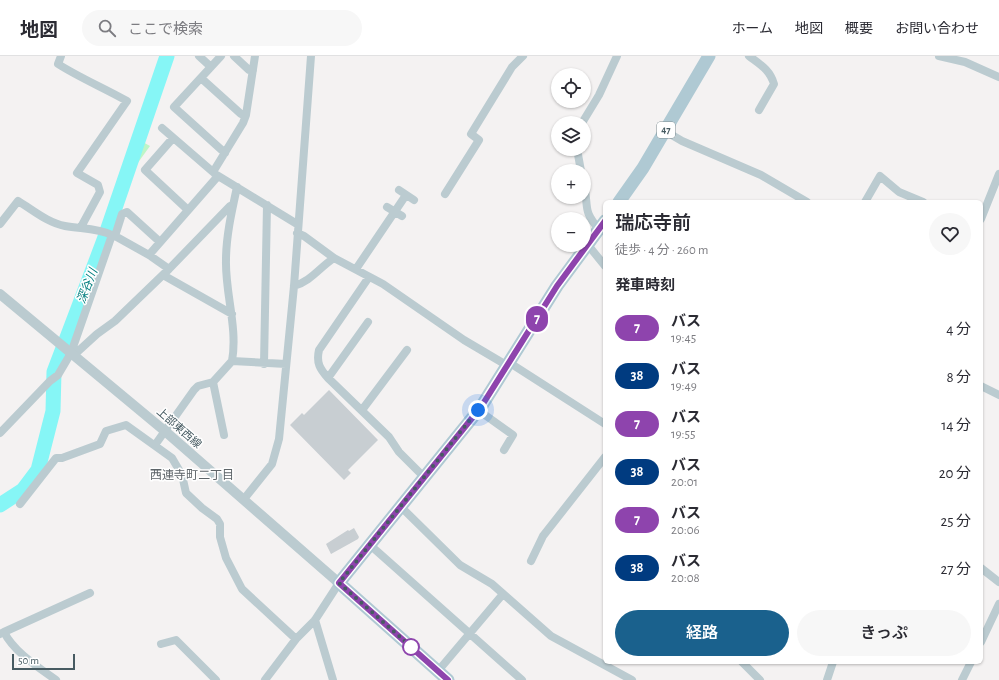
<!DOCTYPE html>
<html lang="ja">
<head>
<meta charset="utf-8">
<style>
	body { margin:0; font-family:"Alegreya Sans","Noto Sans JP",sans-serif; background:#f7f7f7; color:#2b2b33; height:100vh; display:flex; flex-direction:column; font-size:15px; white-space:nowrap }
	* { box-sizing:border-box; margin:0 }
	p { font-size:13px; color:#7c7c81 }
	.icon { flex:none; width:22px; height:22px; fill:none; stroke:currentColor; stroke-width:2; stroke-linecap:round; stroke-linejoin:round }
	.map { position:relative; flex:1; overflow:hidden }
	.sheet { position:absolute; left:603px; top:144px; width:380px; height:464px; display:flex; flex-direction:column; background:#fff; border-radius:6px; box-shadow:0 1px 3px #0004 }
	.sheet>* { flex:none }
	.badge { padding:0 8px; border-radius:13px; font-size:14px; line-height:26px }
	.tools { position:absolute; left:551px; top:12px; display:grid; gap:8px }
	.tools a { display:grid; place-items:center; width:40px; height:40px; border-radius:50%; background:#fff; box-shadow:0 1px 3px #0004; font-size:20px }
	.scale { position:absolute; left:12px; bottom:10px; width:63px; box-sizing:border-box; padding-left:4px; border:2px solid #475b62; border-top:0; font-size:11px; line-height:14px; white-space:nowrap; color:#475b62; -webkit-text-stroke:3px #fff; paint-order:stroke }
	.you { position:absolute; width:20px; height:20px; margin:-10px; border:3px solid #fff; border-radius:50%; background:#1a73e8; box-shadow:0 0 0 6px #1a73e833 }
	.map>.badge { position:absolute; translate:-50% -50%; box-shadow:0 0 0 2px #fff }
	h2 { padding:0 12px; font-size:15px; line-height:36px }
	.round { display:grid; place-items:center; flex:none; width:42px; height:42px; border-radius:21px; background:#f7f7f7 }
	.headline { display:flex; align-items:center; justify-content:space-between; height:68px; padding:0 12px }
	h1 { font-size:19px; font-weight:600; line-height:30px }
	.action { display:flex; gap:8px; margin-top:auto; padding:8px 12px }
	.action a { flex:1; height:46px; border-radius:24px; background:#1a618d; color:#fff; font-size:16px; font-weight:600; line-height:46px; text-align:center }
	.action a+a { background:#f7f7f7; color:#2b2b33 }
	ul { padding:0; list-style:none }
	li { display:flex; align-items:center; gap:12px; height:48px; padding:0 12px }
	li div { flex:1 }
	li b { display:block; font-size:15px }
	li em { font-style:normal }
	li .badge { min-width:44px; font-weight:700; text-align:center }
	header { display:flex; align-items:center; gap:24px; box-sizing:border-box; height:56px; padding:0 20px; background:#fff; border-bottom:1px solid #e1e1e2 }
	header strong { font-size:19px }
	nav { display:flex; gap:22px; margin-inline-start:auto; font-size:14px }
	.search { width:280px; height:36px; background:#f7f7f7; display:flex; align-items:center; gap:10px; box-sizing:border-box; padding:0 14px; border-radius:22px; color:#7c7c81; font-size:15px }
	.map>svg:first-child { display:block }
</style>
</head>
<body>
<header>
<strong>地図</strong>
<div class="search"><svg class="icon" aria-label="search" viewBox="0 0 24 24"><circle cx="10" cy="10" r="6"/><path d="M15 15l6 6"/></svg>ここで検索</div>
<nav><a>ホーム</a><a>地図</a><a>概要</a><a>お問い合わせ</a></nav>
</header>
<div class="map">
<svg width="999" height="624" viewBox="0 0 999 624">
	<rect width="100%" height="100%" fill="#f4f2f2"/>
	<path fill="#bdf5c7" d="M141,85L150,90L137,108Z"/>
	<g fill="none" stroke-linecap="round" stroke-linejoin="round">
		<path stroke="#86f6f6" stroke-width="15" d="M0,449L23,434L38,414L53,355L54,316L104,184L167,0"/>
	</g>
	<path fill="#c8ced2" d="M329,334L378,384L348,414L351,417L344,424L290,369L302,357L304,359Z
		M354,472L359,481L358,483L331,498L326,488L348,474L349,475Z"/>
	<g fill="none" stroke-linecap="round" stroke-linejoin="round">
		<path stroke="#bbcbd0" stroke-width="8" d="M61,0L58,8C80,22 104,32 127,45L77,117L98,129L100,136L81,171
			M199,0L211,11
			M221,0L174,51L225,97
			M234,0L249,14H253
			M749,0C761,9 770,14 774,28L759,54
			M939,0L965,6L999,21
			M201,22L241,58L246,59
			M582,67L599,39L617,0
			M162,72L213,116L243,67L246,59L255,0
			M665,75L682,85L761,119L807,146
			M173,82L145,114L188,154
			M577,93L581,115
			M215,118L297,168
			M584,128C589,151 582,154 599,173
			M399,134L414,144
			M445,138L479,84L471,78L512,11L523,0
			M865,146L880,120L899,136L923,146
			M387,151L402,160
			M981,163L999,118
			M0,168L18,145C33,154 48,167 65,170C81,173 97,172 112,179L71,297L58,319L50,325L0,377
			M297,177L304,180L334,202L383,228L464,284L508,310
			M112,179L115,180L122,158L127,156L160,186
			M115,180L149,199L169,213L230,150L233,149
			M588,189L605,210
			M149,199L218,120
			M356,213L406,139
			M163,219L232,258
			M369,221L319,294C316,307 320,313 328,322L389,381L399,396L424,421
			M294,230C311,225 319,212 334,202
			M74,299L97,278L115,265L169,213
			M232,305C238,272 225,237 226,204C226,180 232,154 237,131
			M510,307L605,368
			M264,308L267,149
			M328,322L368,266
			M213,326L232,305L286,308
			M981,330L999,339
			M362,354L407,294
			M478,354L513,379L504,394
			M155,389L194,334L198,330L213,326L224,379
			M244,443L272,408L279,383L294,230L311,0
			M20,448L56,402H62L100,388L106,375L126,369L172,402L182,419L186,437L202,452L217,463L220,468V481L226,502L242,533L296,583
			M400,450L460,509L492,528L551,580L632,624
			M370,489L522,624
			M531,505L543,480L605,401
			M981,512L999,526
			M315,564L333,624
			M4,576L90,537
			M0,578L4,576C14,596 38,611 56,624
			M981,586L999,548
			M161,588L176,584L216,624
			M742,606L760,624
			M438,615L503,538
			M265,624L296,583L315,564L339,527
			M827,624L833,606
			M962,624L971,606"/>
		<path stroke="#bbcbd0" stroke-width="10" d="M0,238L166,376L339,527"/>
		<path stroke="#afc9d3" stroke-width="13" d="M619,146L643,112L709,0
			M448,624L339,527L481,351L557,230L605,165"/>
	</g>
	<g fill="none" stroke-linecap="round" stroke-linejoin="round">
		<g stroke="#fff" stroke-width="9">
			<path id="line" d="M448,624L339,527L481,351L557,230L605,165"/>
		</g>
		<use href="#line" stroke="#8e44ad" stroke-width="6"/>
		<path stroke="#475b62" stroke-width="4" stroke-dasharray="0 7.2" d="M411,591L416,595L339,527L478,354"/>
	</g>
	<circle fill="#fff" stroke="#8e44ad" stroke-width="2" cx="411" cy="591" r="8"/>
	<g text-anchor="middle" dominant-baseline="central" stroke-width="3" stroke-linejoin="round" paint-order="stroke">
		<rect fill="#fff" stroke="#7e8c91" stroke-width="1" x="657" y="66" width="18" height="16" rx="3"/>
		<g font-size="10" font-weight="bold" fill="#475b62">
			<text x="666" y="74">47</text>
		</g>
		<g font-size="11" fill="#475b62" stroke="#fff">
			<text transform="translate(179 372) rotate(41)">上部東西線</text>
		</g>
		<g font-size="12" font-style="italic" fill="#068080" stroke="#fff">
			<text transform="translate(87 230) rotate(-69)">深谷川</text>
		</g>
		<g font-size="12" fill="#5d6468" stroke="#fff">
			<text x="192" y="419">西連寺町二丁目</text>
		</g>
	</g>
</svg>
<div class="tools">
<a><svg class="icon" aria-label="locate" viewBox="0 0 24 24"><circle cx="12" cy="12" r="6"/><path d="M12 2v4M12 18v4M2 12h4M18 12h4"/></svg></a>
<a><svg class="icon" aria-label="layers" viewBox="0 0 24 24"><path d="M12 4l9 5-9 5-9-5zM3 14l9 5 9-5"/></svg></a>
<a>+</a>
<a>−</a>
</div>
<div class="scale">50 m</div>
<div class="you" style="left:478px;top:354px"></div>
<b class="badge" style="left:537px;top:263px;background:#8e44ad;color:#fff">7</b>
<section class="sheet">
<div class="headline"><div><h1>瑞応寺前</h1><p>徒歩 · 4 分 · 260 m</p></div><a class="round"><svg class="icon" aria-label="heart" viewBox="0 0 24 24"><path d="M12 20l-8-8c-3-5 5-10 8-4 3-6 11-1 8 4z"/></svg></a></div>
<h2>発車時刻</h2>
<ul>
<li><span class="badge" style="background:#8e44ad;color:#fff">7</span><div><b>バス</b><p>19:45</p></div><em>4 分</em></li>
<li><span class="badge" style="background:#003b80;color:#fff">38</span><div><b>バス</b><p>19:49</p></div><em>8 分</em></li>
<li><span class="badge" style="background:#8e44ad;color:#fff">7</span><div><b>バス</b><p>19:55</p></div><em>14 分</em></li>
<li><span class="badge" style="background:#003b80;color:#fff">38</span><div><b>バス</b><p>20:01</p></div><em>20 分</em></li>
<li><span class="badge" style="background:#8e44ad;color:#fff">7</span><div><b>バス</b><p>20:06</p></div><em>25 分</em></li>
<li><span class="badge" style="background:#003b80;color:#fff">38</span><div><b>バス</b><p>20:08</p></div><em>27 分</em></li>
</ul>
<div class="action"><a>経路</a><a>きっぷ</a></div>
</section>
</div>
</body>
</html>
